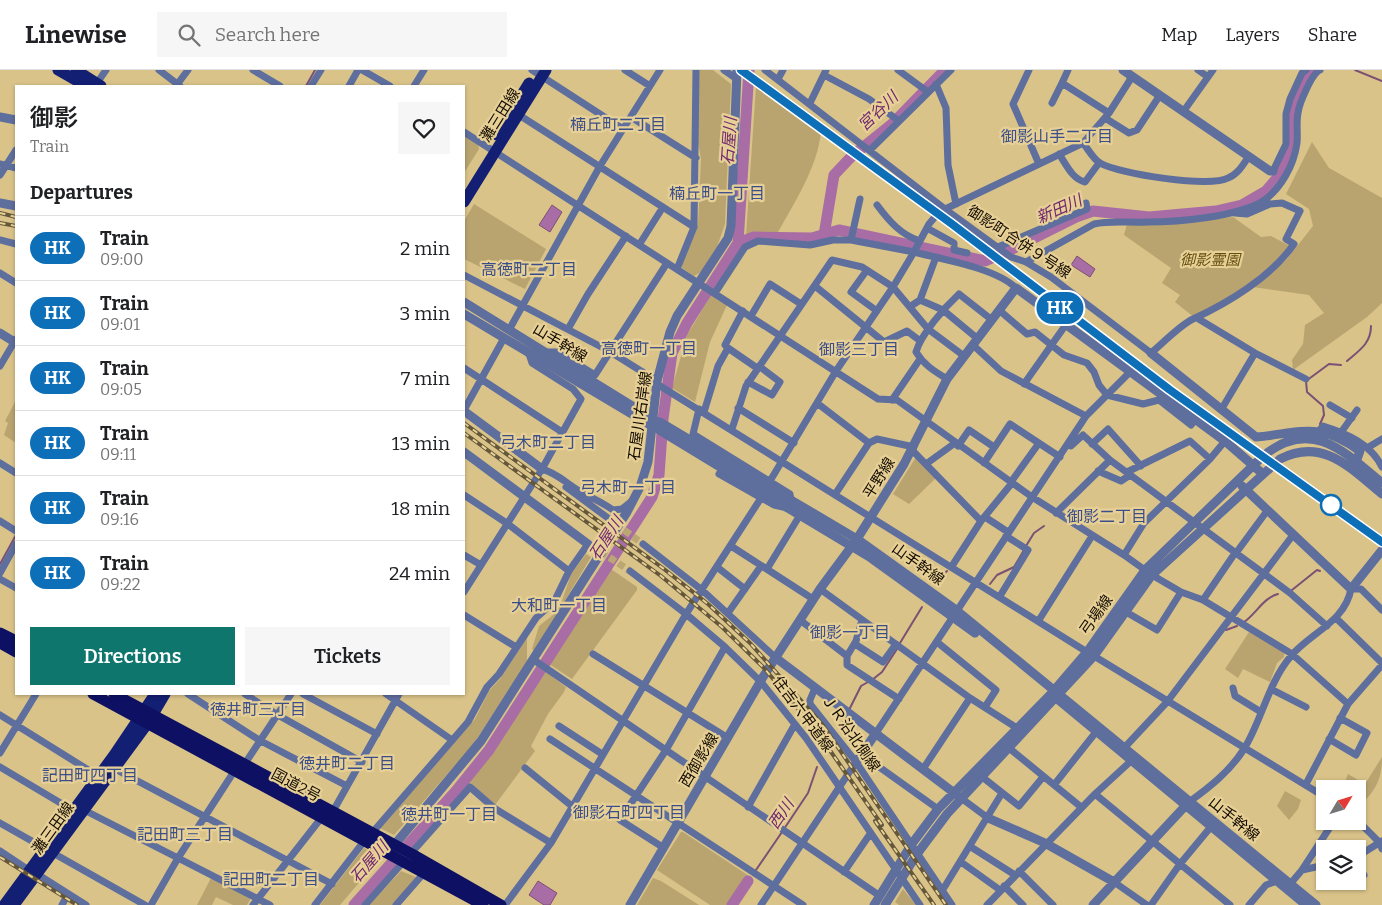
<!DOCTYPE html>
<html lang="en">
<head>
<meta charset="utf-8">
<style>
	body { margin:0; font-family:Bitter,"Noto Sans JP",serif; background:#f6f6f6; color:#202124; height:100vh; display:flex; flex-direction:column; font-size:19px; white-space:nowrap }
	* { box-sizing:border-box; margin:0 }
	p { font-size:16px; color:#757577 }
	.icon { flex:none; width:28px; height:28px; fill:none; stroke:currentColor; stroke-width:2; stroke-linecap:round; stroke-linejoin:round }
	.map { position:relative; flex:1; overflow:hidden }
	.side { position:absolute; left:15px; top:15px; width:450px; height:610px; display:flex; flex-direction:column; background:#fff; border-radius:0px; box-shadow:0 1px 4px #0004 }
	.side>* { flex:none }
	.badge { padding:0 10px; border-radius:16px; font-size:18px; line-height:32px }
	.needle { width:32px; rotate:52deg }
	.controls { position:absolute; left:1316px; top:710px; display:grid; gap:10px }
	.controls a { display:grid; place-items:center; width:50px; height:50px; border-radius:0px; background:#fff; box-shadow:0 1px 4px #0004; font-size:25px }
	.map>.badge { position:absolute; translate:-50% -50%; box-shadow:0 0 0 2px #fff }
	h2 { padding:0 15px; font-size:19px; line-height:45px }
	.round { display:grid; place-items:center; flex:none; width:52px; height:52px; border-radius:0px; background:#f6f6f6 }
	.head { display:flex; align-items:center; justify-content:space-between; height:85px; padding:0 15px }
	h1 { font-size:24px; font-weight:600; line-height:38px }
	.action { display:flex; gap:10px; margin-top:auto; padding:10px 15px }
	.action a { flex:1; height:58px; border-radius:0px; background:#0f766e; color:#fff; font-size:20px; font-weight:600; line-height:58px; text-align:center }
	.action a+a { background:#f6f6f6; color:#202124 }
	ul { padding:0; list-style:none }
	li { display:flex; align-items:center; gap:15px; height:65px; padding:0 15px; border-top:1px solid #e0e0e0 }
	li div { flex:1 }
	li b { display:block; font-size:19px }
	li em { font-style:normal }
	li .badge { min-width:55px; font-weight:700; text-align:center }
	header { display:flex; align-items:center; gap:30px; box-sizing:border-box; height:70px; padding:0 25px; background:#fff; border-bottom:1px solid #e0e0e0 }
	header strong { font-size:24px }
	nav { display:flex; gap:28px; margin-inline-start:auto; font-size:18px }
	.search { width:350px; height:45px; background:#f6f6f6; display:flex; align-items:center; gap:12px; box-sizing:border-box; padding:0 18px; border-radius:0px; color:#757577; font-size:19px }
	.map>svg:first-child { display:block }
</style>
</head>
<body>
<header>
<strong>Linewise</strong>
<div class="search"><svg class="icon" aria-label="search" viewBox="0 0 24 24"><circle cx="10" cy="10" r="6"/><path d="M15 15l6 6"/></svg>Search here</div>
<nav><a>Map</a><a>Layers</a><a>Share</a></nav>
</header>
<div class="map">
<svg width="1382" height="835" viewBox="0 0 1382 835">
	<rect width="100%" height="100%" fill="#d9c389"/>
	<path fill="#b9a470" d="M699,0H713L731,14L725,154L717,177L701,202L694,206L682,198V192L698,154L701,89L697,67Z
		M756,16L821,62C817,99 794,133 777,164L746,166Z
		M464,65L478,74L479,79L464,103Z
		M1312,72L1329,98L1382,128V233L1367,247L1293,300L1292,290L1303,274L1305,255L1324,243L1309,225L1253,217L1287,189L1313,156L1309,139L1286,124Z
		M474,134L546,179L525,219L464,189V151Z
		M1233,147L1261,167L1271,166L1290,176C1265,207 1228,227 1195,248L1175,232L1180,225L1162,213L1171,198L1124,165L1127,154H1156Z
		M711,225L727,235L710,272L695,332L672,318L687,265Z
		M16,330V373L4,365L8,353L5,351Z
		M916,387L936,408L909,434L893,424Z
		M586,484L591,487L535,581L532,579L539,556L553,545L561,534L571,504Z
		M611,499L637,517V520L572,609L549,594Z
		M1249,562L1284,582V587L1277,593L1270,612L1243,599L1238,608L1225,599Z
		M527,568V592L472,676L394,765L380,758L475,649L489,621L500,609Z
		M546,602L566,617L564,622L548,644L531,676L535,681L495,735L470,712Z
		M1382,687C1382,710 1375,722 1358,737V719H1342L1348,704L1365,714Z
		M1285,721L1301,730L1298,739L1289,750L1277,736Z
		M681,762H683L749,806L728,835H710L657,800Z
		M364,778L380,788L340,835H320Z
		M401,801L416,807L394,835H369Z
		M211,808L251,828L247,835H233L216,827L212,835H197Z
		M653,808L661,811L699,835H637Z
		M903,819L916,835H899L895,832Z"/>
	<path fill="#a96da5" stroke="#7c5074" d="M552,135L562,142L550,162L539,155Z
		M1077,186L1095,199L1090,207L1071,195Z
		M538,811L557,823L550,835H544L529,825Z"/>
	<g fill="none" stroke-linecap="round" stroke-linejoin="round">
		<path stroke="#7c5074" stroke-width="2" d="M1355,0L1382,11
			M306,16L315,0
			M1347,291C1360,280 1371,273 1371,256
			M1320,354L1324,345L1323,336L1307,322L1306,311L1329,294L1341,295
			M1026,476L1034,463L1044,456
			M0,494L16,465
			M935,512L947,501
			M990,514L997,505L1014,497L1024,480
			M1292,520L1317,500L1320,501
			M1244,552C1256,544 1263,528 1278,524
			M1226,560L1237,556
			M900,573L922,537
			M872,610L882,602L897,579
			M849,640L861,616L868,612
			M840,660L847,644
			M784,759L808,723L817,697
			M756,800L782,762"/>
		<path stroke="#a96da5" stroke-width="11" d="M824,165L834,105L851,87L892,54L945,0
			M738,173L754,167L812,168L839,160L985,191L1010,180L1076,147L1093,141L1149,147L1216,141L1242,135L1266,121L1278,107L1292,69V39L1294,30L1312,0
			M354,835L456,721L489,680L652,427L659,405L663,349L672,283L687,253L738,173L749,0
			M732,835L748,811"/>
		<path stroke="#bba774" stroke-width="7" stroke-dasharray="7 3.5" stroke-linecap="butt" d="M616,454L643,474
			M592,476L630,501"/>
		<path stroke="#5e6e9d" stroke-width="7" d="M159,0L180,16
			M253,0L280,16
			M362,0L390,16
			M532,0L623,59
			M625,0L650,16
			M724,0L737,9
			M765,0L945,139L1011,187L1026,192L1051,207L1151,283C1162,274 1180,255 1193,249C1228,233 1271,207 1294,174L1286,169L1300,141L1282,133L1270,134L1247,144L1235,143
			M898,0L928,22
			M1029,0L1013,34L1039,94
			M1068,0L1062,13L1109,43
			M1198,0L1208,7
			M824,5L869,29L899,51
			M778,9L783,0
			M97,13L106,0
			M936,14L946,38L948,95L956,134
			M176,16L188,0
			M311,16L321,0
			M349,16L358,0
			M414,16L424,0
			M810,33L826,0
			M1052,33L1062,13
			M1183,42L1213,0
			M519,45L694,157
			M631,47L696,88
			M1105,48L1129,63L1137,60L1160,25
			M464,62L878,329L897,330L1032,427L1124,485L1152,505L1181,522L1203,530L1292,584L1348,634
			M1083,73C1088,79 1094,90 1100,93C1119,104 1210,118 1228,108C1238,104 1243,95 1249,86
			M870,80L951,0
			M1059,84C1066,94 1072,109 1085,112L1099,93
			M0,94L16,98
			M1273,101L1286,74V44L1290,29L1302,3L1306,0
			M0,105L16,80
			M877,135C889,151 901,165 920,171
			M927,158L954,173V180L967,183
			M0,170L16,174
			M851,170L860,129
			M639,175L663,137
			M998,177L1087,139L1086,133
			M1026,192L1094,154C1111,150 1129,153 1147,152C1178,152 1237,147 1263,131C1281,119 1294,95 1297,73C1298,63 1296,53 1298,43C1299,34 1312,3 1320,0
			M677,199L694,157L696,0
			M867,200L851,222L877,241
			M0,203L16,213
			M464,205L609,281L657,311
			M815,216L884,272L907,261L919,270
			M1016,218C996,198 941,189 914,182L929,154L939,142L1083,73L1109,43L1130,10V5
			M715,223L745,177L758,171L810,175L833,170H851L914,182L893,217L836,301L770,411
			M920,230L943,240L978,269
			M911,236L920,230L936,187
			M999,240L1027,264L1035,262L1064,285L1087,293L1094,302L1099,315L1107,325L1143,334L1159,330L1191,355L1195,350
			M751,246L770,214L801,234
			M1197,248L1255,283L1306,309
			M568,259L588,224L626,166
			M509,260L600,96L660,0
			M973,275L1001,301L1086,346
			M728,278L757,298
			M545,282H558L595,305L667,193
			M0,296L16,269
			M464,298L562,362
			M947,309C934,301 924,295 916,282C921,264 945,237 959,224L992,250
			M748,312L772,325L780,312L759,296
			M657,314L1087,582
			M1024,314L1067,253
			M892,330L920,289
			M817,333L869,373
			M1330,335L1352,348
			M738,338L794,373
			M699,339L693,364L790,424L791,430
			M464,340L504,268
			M1221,340L1255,283
			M704,342L718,296L728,278L725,275L743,241
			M732,359L746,316L832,190L862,197L893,217L928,259L964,286
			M1319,361L1323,356C1346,363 1371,374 1382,397
			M1342,361L1357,340
			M1068,374L1071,376L1083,365L1110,390L1290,523L1327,556
			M1092,374L1108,359L1141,396
			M958,376L969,360L994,377
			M1367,378L1382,369
			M912,380L981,451
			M0,393L16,403
			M984,393L1010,354L1060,387
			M926,394L955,373
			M725,395L719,404L774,435L783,437
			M542,399C557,403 567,414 581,422C592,428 602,432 613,440L622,439L632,431
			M1098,401L1121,411L1130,405
			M1127,402L1190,371L1210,389
			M1011,412L1039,373
			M566,417L612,451
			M836,423L869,373L877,369L914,377
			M464,425L508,454L569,501
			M1056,443L1110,390
			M985,447L1008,462
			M0,451L16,461
			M643,474L702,520L776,588
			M731,476L813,529
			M1236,483L1267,441
			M464,485L481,495
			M1124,485L1144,453L1210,389L1225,371
			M952,496L981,451L1012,413
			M717,497L745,519
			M767,499L800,445
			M630,501L686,544L725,577L761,612L806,668L920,835
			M0,503L16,474
			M0,509L16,518
			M820,519L970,628L1017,658
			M464,522L542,399L581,329L573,319L532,293L529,284
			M1000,526L1028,480L1006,466
			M1203,530L1235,483
			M1126,542L1157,560L1181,522
			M728,543L761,496
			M464,545L516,577
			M1336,548L1382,593
			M800,550L847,586V595L899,629
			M1039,550L1092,466
			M937,572L996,620L985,637
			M855,574L883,592L896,574
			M593,584L728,668
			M847,586L856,571L862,550
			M1094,586L1325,727
			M534,590L880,826
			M815,618L810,630V634L856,692L952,835
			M1233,618L1235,626L1261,642
			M1271,619L1306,637
			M188,624L259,670L347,716
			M245,624L276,644L362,692
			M303,624L377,664
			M386,624L452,670
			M0,645L98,706
			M559,656L602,684
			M876,663L1086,346L1130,302
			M550,669L803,835
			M1329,669L1356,685L1367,663L1340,648
			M1125,677L1167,632L1293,465
			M1009,678L1081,737
			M0,683L36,624
			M861,684L938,739
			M244,695L291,624
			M0,697L74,741
			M525,698L573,737
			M115,699L332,814
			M923,699L970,628
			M981,706L1019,736L1043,707
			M1306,714L1348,634L1382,595
			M1054,715L1096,662
			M1095,724L1131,691
			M961,728L988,748
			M1189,732C1210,717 1230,701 1244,679C1262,650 1268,613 1291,586C1310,563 1345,552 1351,519H1361L1382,540
			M748,737L795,654
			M84,740L270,835
			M332,743L399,624
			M1358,751L1380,773L1382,779
			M0,753L145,835
			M372,763L468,652L487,617L499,604L536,548L554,532L569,501L588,474L592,476
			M971,777L1015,805
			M664,778L620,750L666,680L725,577
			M0,781L30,801
			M1358,786L1382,771
			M961,792L1000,820
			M1358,796L1364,805
			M1302,800L1334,751
			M1019,801L1053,835
			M844,802L870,764
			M37,804L86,835
			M1114,812L1147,835
			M1291,813L1302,800L1325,795
			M1004,816L1023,835
			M942,821L1002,723
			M62,835L68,824
			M151,835L178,788L235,700
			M253,835L322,747
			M315,835L365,770
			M365,835L470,717L494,738L551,773
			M396,835L424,803
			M505,835L551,773L686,544L761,428
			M761,835L856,692
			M987,835L1095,724L1230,835
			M1151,835L1180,794L1214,753
			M1249,835L1266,815L1277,811"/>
		<path stroke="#5e6e9d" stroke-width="9" d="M1123,0L1270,101H1273
			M0,47L16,50
			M0,133L16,136
			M464,232L655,350
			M464,244L655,358
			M0,263L16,273
			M1151,283L1256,367C1301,363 1319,351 1360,381L1356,392
			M464,341L542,399
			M464,382L588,474
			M1242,416L1351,519L1382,480
			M791,430L857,469L956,540L1316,835
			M786,437L871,488L975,563
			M776,588L957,725
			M1055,627L1306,835
			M856,692L876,663
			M988,748L1045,773L1114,812
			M391,779L481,671L627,442L640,417L648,392L657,311L670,262L677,246L728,168L731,156L737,0
			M630,835L763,607L820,519L857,469L904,394L947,309L1016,218L1225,371L1263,404
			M874,835L911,775L938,739L1051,624L1087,582L1145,500L1263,386C1311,347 1344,381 1382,413
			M885,835L917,784L947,744L1094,586L1152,505L1280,389C1323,367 1350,398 1382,424
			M1093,835L1188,733"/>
		<path stroke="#131f73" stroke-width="11" d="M58,0L86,16
			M76,0L101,16
			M497,65L529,13
			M464,132L546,0
			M4,835L114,685L155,624
			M14,835L148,653L165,624"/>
		<path stroke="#0d1063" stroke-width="11" d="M0,563L16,571
			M0,573L16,582
			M93,624L483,835
			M114,624L412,784L501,835"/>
		<g stroke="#655739" stroke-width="4">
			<path id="rail" d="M741,0L952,154L1170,320L1382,472
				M0,143L16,147
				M0,153L16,156
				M464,353L664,499L708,534L750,573L822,654L946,835
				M464,363L661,506L722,557L764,598L815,659L882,755
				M875,751L934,835
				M0,787L77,835"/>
		</g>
		<use href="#rail" stroke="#e7d096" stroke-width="2" stroke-dasharray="5.5" stroke-linecap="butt"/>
		<path stroke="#5e6e9d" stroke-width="9" d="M660,352L791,430
			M659,360L786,437"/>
	</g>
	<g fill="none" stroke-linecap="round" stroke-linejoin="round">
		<g stroke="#fff" stroke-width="11">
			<path id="line" d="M741,0L952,154L1170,320L1382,472"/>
		</g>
		<use href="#line" stroke="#0d6fb8" stroke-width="8"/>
	</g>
	<circle fill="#fff" stroke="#0d6fb8" stroke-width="2.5" cx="1331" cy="435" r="10"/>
	<g text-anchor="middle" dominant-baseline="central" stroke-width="4.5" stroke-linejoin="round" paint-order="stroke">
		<g font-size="15" fill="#130b00" stroke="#e7d096">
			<text transform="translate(500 45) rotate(-58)">灘三田線</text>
			<text transform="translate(1019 172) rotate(33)">御影町合併９号線</text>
			<text transform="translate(560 273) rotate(31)">山手幹線</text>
			<text transform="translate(640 346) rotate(-82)">石屋川右岸線</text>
			<text transform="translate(879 408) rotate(-58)">平野線</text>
			<text transform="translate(918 494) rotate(36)">山手幹線</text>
			<text transform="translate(1096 545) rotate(-55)">弓場線</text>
			<text transform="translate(803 644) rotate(53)">住吉六甲道線</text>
			<text transform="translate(851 663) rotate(55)">ＪＲ沿北側線</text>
			<text transform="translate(699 690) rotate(-59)">西御影線</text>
			<text transform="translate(296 715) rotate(28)">国道2号</text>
			<text transform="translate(1234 749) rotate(39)">山手幹線</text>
			<text transform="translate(53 758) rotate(-54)">灘三田線</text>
		</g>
		<g font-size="15" font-style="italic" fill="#654f0f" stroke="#e7d096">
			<text x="1210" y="190">御影霊園</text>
		</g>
		<g font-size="16" font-style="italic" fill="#71286f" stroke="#e7d096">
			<text transform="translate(878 41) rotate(-44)">宮谷川</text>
			<text transform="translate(729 71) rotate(-86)">石屋川</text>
			<text transform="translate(1059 139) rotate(-24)">新田川</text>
			<text transform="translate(606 468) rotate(-57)">石屋川</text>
			<text transform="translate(781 744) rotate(-56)">西川</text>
			<text transform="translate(369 792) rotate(-49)">石屋川</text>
		</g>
		<g font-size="16" fill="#3c4e89" stroke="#e7d096">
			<text x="618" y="54">楠丘町二丁目</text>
			<text x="1057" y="66">御影山手二丁目</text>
			<text x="717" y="123">楠丘町一丁目</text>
			<text x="529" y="199">高徳町二丁目</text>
			<text x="649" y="278">高徳町一丁目</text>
			<text x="859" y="279">御影三丁目</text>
			<text x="548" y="372">弓木町二丁目</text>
			<text x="628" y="417">弓木町一丁目</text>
			<text x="1107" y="446">御影二丁目</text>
			<text x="559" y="535">大和町一丁目</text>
			<text x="850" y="562">御影一丁目</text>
			<text x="258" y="639">徳井町三丁目</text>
			<text x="347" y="693">徳井町二丁目</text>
			<text x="90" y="705">記田町四丁目</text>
			<text x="629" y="742">御影石町四丁目</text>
			<text x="449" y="744">徳井町一丁目</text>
			<text x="185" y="764">記田町三丁目</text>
			<text x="271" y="809">記田町二丁目</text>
		</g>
	</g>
</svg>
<div class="controls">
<a><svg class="needle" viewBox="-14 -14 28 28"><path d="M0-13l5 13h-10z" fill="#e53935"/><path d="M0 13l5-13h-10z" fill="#757577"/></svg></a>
<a><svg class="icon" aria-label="layers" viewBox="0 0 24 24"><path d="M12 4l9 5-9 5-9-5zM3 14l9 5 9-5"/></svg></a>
</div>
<b class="badge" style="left:1060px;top:238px;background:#0d6fb8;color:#fff">HK</b>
<section class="side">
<div class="head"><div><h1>御影</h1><p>Train</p></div><a class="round"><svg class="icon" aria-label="heart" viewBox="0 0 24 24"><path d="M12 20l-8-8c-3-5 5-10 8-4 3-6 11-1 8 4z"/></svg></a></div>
<h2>Departures</h2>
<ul>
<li><span class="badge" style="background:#0d6fb8;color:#fff">HK</span><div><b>Train</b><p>09:00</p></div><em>2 min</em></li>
<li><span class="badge" style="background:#0d6fb8;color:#fff">HK</span><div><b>Train</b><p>09:01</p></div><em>3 min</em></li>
<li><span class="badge" style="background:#0d6fb8;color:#fff">HK</span><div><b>Train</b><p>09:05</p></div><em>7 min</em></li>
<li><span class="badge" style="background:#0d6fb8;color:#fff">HK</span><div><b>Train</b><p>09:11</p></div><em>13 min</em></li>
<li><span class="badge" style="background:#0d6fb8;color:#fff">HK</span><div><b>Train</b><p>09:16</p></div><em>18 min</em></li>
<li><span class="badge" style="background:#0d6fb8;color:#fff">HK</span><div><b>Train</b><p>09:22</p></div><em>24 min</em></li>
</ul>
<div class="action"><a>Directions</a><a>Tickets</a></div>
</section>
</div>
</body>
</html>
